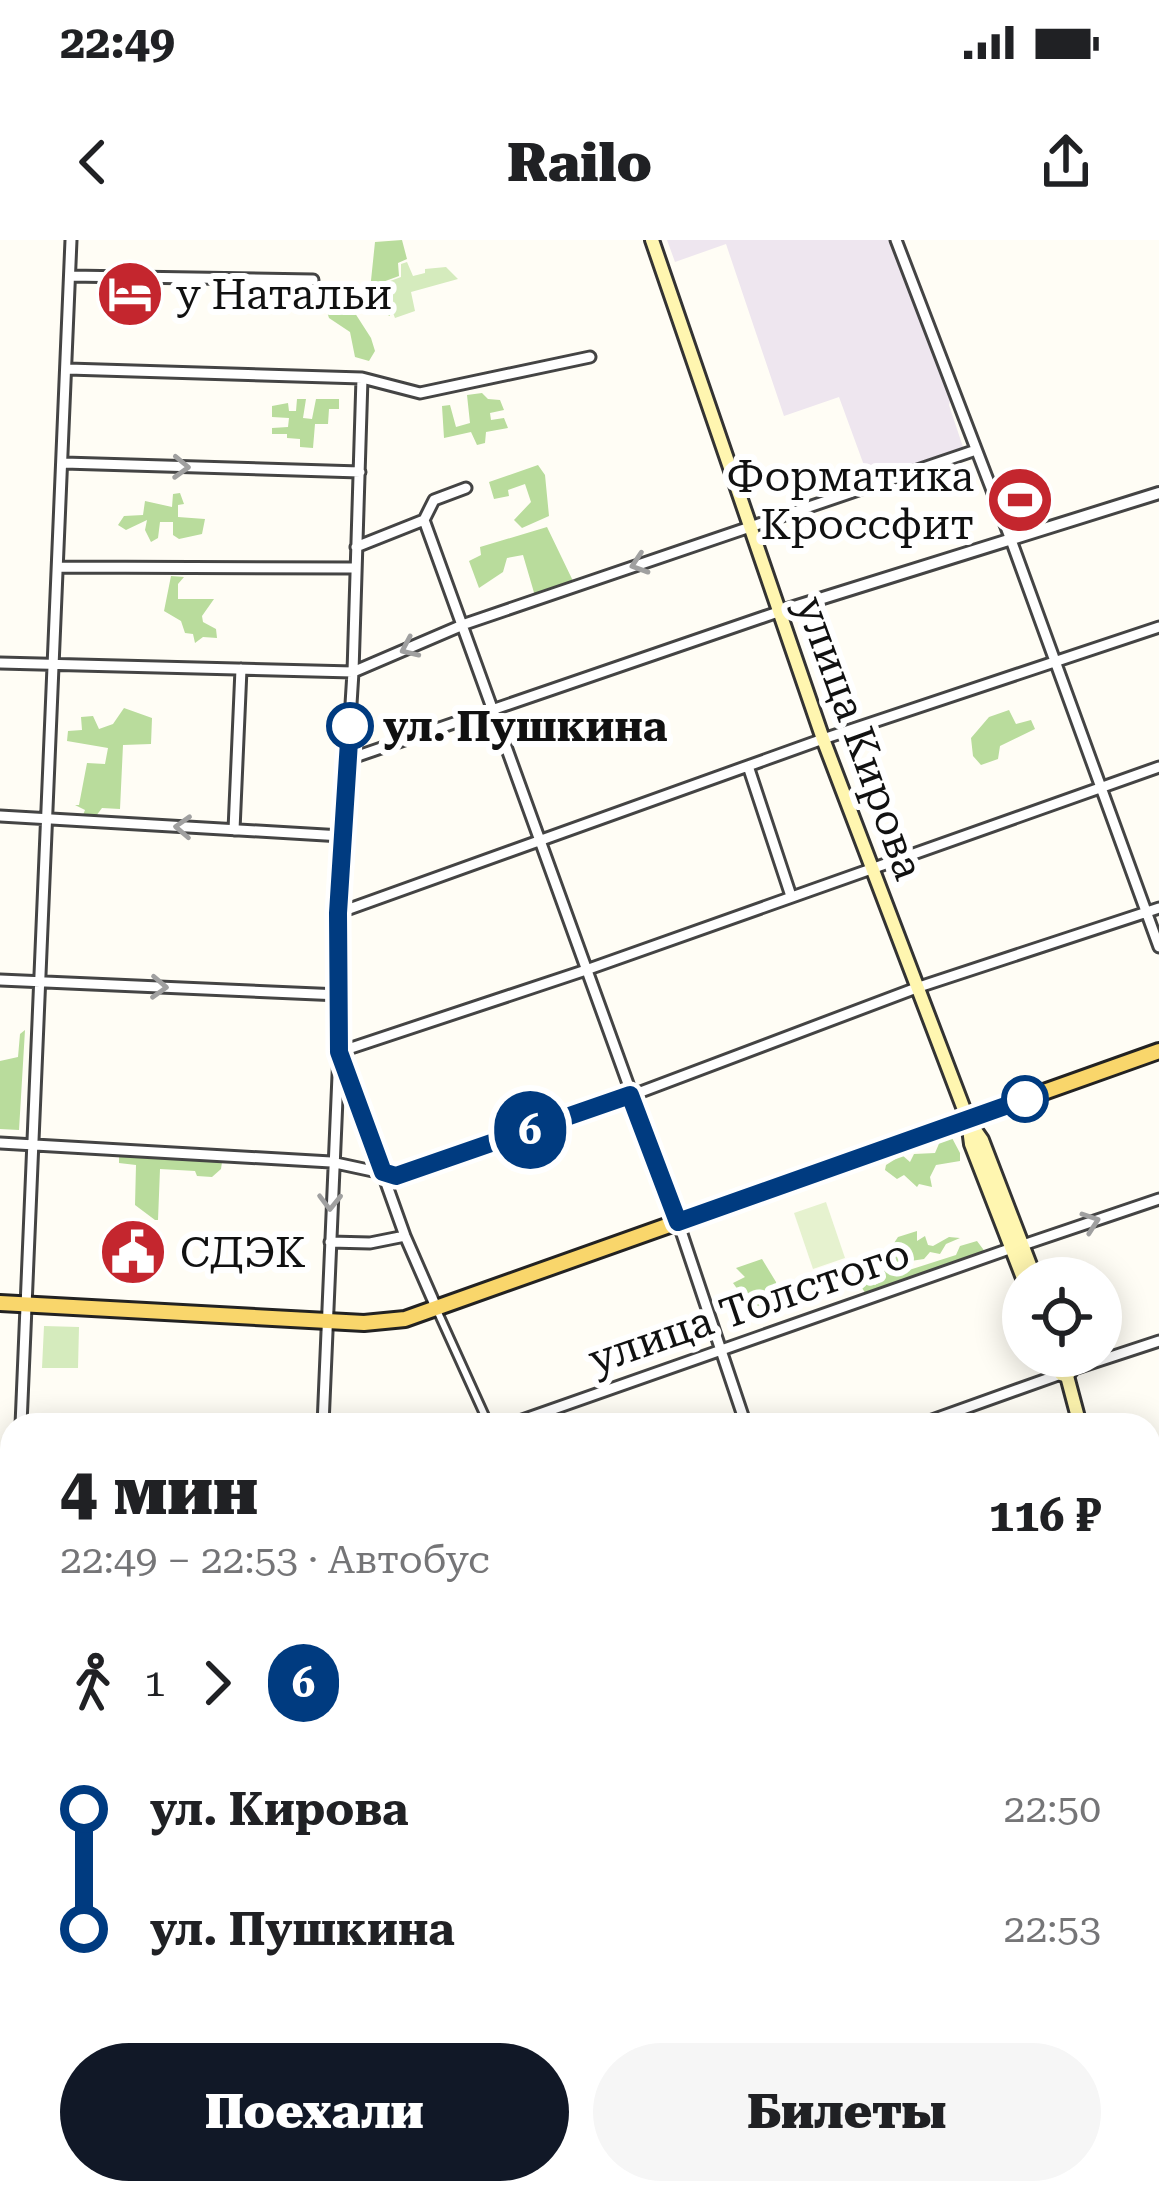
<!DOCTYPE html>
<html lang="ru">
<head>
<meta charset="utf-8">
<style>
	body { margin:0; font-family:"Roboto Serif",serif; background:#f6f6f6; color:#202124; height:100vh; display:flex; flex-direction:column; font-size:45px; white-space:nowrap }
	* { box-sizing:border-box; margin:0 }
	p { font-size:39px; color:#757577 }
	.icon { flex:none; width:66px; height:66px; fill:none; stroke:currentColor; stroke-width:2; stroke-linecap:round; stroke-linejoin:round }
	.map { position:relative; flex:1; overflow:hidden }
	.side { position:absolute; left:0px; top:1173px; width:1161px; height:792px; display:flex; flex-direction:column; background:#fff; border-radius:36px 36px 0 0; box-shadow:0 6px 30px #0003 }
	.side>* { flex:none }
	.badge { padding:0 24px; border-radius:39px; font-size:42px; line-height:78px }
	.fabs { position:absolute; left:1002px; top:1017px; display:grid; gap:24px }
	.fabs a { display:grid; place-items:center; width:120px; height:120px; border-radius:50%; background:#fff; box-shadow:0 6px 30px #0003; font-size:60px }
	.map>.badge { position:absolute; translate:-50% -50%; box-shadow:0 0 0 6px #fff }
	.legs { display:flex; align-items:center; gap:18px; height:132px; padding:0 60px; font-size:39px }
	.legs p { margin-inline-start:auto }
	.summary { display:flex; align-items:center; justify-content:space-between; height:204px; padding:0 60px }
	h1 { font-size:66px; font-weight:800; line-height:90px }
	.cta { display:flex; gap:24px; margin-top:auto; padding:24px 60px }
	.cta a { flex:1; height:138px; border-radius:72px; background:#111827; color:#fff; font-size:48px; font-weight:800; line-height:138px; text-align:center }
	.cta a+a { background:#f6f6f6; color:#202124 }
	ul { padding:0 60px; list-style:none }
	li { display:flex; align-items:center; gap:42px; height:120px; font-size:45px }
	li i { display:grid; place-items:center; width:18px; height:100%; margin:0 15px; background:currentColor }
	li i::after { content:''; width:30px; height:30px; margin:-15px; border:9px solid; border-radius:50%; background:#fff }
	li p { margin-inline-start:auto }
	li:first-child i { background:linear-gradient(#0000 50%,currentColor 0) }
	li:last-child i { background:linear-gradient(currentColor 50%,#0000 0) }
	.status { display:flex; justify-content:space-between; align-items:center; height:84px; padding:0 60px; background:#fff; direction:ltr }
	.status svg { height:33px; fill:currentColor }
	header { display:flex; justify-content:space-between; align-items:center; height:156px; padding:0 60px; background:#fff; font-size:54px; font-weight:800 }
	.map>svg:first-child { display:block }
</style>
</head>
<body>
<div class="status"><b>22:49</b><svg viewBox="0 0 49 12"><path d="M0 12V9h3v3zM5 12V6h3v6zM10 12V3h3v9zM15 12V0h3v12zM26 1h20v11H26zM47 4h2v5h-2z"/></svg></div>
<header><svg class="icon" aria-label="back" viewBox="0 0 24 24"><path d="M15 5l-7 7 7 7"/></svg>Railo<svg class="icon" aria-label="share" viewBox="0 0 24 24"><path d="M12 15V3M7 8l5-5 5 5M5 13v7h14v-7"/></svg></header>
<div class="map">
<svg width="1159" height="1965" viewBox="0 0 1159 1965">
	<rect width="100%" height="100%" fill="#fffdf5"/>
	<path fill="#eee6ef" d="M667,0H896L952,154L949,165L963,207L869,239L839,157L784,176L726,4L675,22Z"/>
	<path fill="#d5ebbd" d="M407,22L413,36L425,33V29L446,27L458,39L411,52L415,71L395,78L382,44L401,37V24Z
		M44,1086L79,1087L78,1128H42Z"/>
	<path fill="#b9dc9c" d="M402,0L407,19L398,23L399,36L380,43L390,76L377,70L365,54L370,50L375,2Z
		M317,41L335,42L371,98L375,111L369,121L355,117L350,92L329,78Z
		M482,153L488,159L500,160L504,170L490,173L491,180L504,178L508,188L486,192L485,203L477,205L471,192L444,198L442,166L450,165L456,187L470,183L467,155Z
		M297,159H306L303,178L312,179L316,159H339V169H329L328,184H315L313,208L300,207V199L287,198V194H272V188L288,187L289,178L272,177V166L288,163L289,171H296Z
		M538,225L545,235L549,276L522,288L514,280L531,262L525,244L508,250L509,256L494,259L489,242Z
		M180,253L184,264L178,265V277L205,279L202,294L179,299L173,295V282H160L158,298L151,302L145,290L147,280L126,290L118,285L124,276L143,275L145,261L172,267L173,254Z
		M547,287L573,341L535,356L523,315L507,318L503,332L479,348L469,321L481,315L480,307Z
		M171,336L184,337L178,344V359H214L202,376L203,382L216,389L217,398L203,397L195,403L193,394L185,393L181,381L164,371Z
		M124,468L152,478L151,504L123,505L120,569L102,568L96,576L83,575L85,570L75,565H79L87,523L105,524L108,508L67,501L68,491L82,490L81,477L93,476L99,489L113,484Z
		M1009,470L1016,484L1031,480L1035,489L1000,506L998,519L981,525L973,516L971,498L989,477Z
		M25,790L19,890L0,889V821L18,817L20,794Z
		M951,896L960,913V921L936,925L930,937L932,947L919,944L917,947L904,935L897,939L885,930L886,925L902,915L910,922L914,914L935,913L941,899Z
		M119,916L222,922L221,929L212,937L197,936L195,931L160,929L158,980H155L135,965L136,925L119,923Z
		M917,991V1001L925,996L928,1005L933,1006L949,997L960,998L946,1004L940,1014L930,1012L924,1019L904,1022L902,1029L906,1031L956,1015L960,1006L977,1001L986,1013L899,1045L893,1044L868,1057L862,1048L869,1042L875,1045L884,1040V1031L892,1024L888,1012L898,997Z
		M762,1019L776,1042L777,1056L770,1064L743,1068L742,1064L746,1061L733,1043L745,1037L736,1028Z
		M12,1226V1346L6,1466L12,1467V1577L6,1576L5,1559L0,1560V1269L3,1227Z"/>
	<path fill="#e6f2cf" d="M826,962L845,1018L813,1029L794,973Z"/>
	<path fill="#b9e0f7" stroke="#3f96cf" stroke-width="3" d="M0,1617L12,1618V1953H701L712,1965H0Z"/>
	<g fill="none" stroke-linecap="round" stroke-linejoin="round">
		<g stroke="#444" stroke-width="12">
			<path id="pedestrian" d="M436,1068L489,1185
				M0,1558H12
				M0,1584L12,1585
				M5,1584L12,1398
				M829,1953L836,1965"/>
		</g>
		<g stroke="#444" stroke-width="15">
			<path id="minor" d="M896,0L1011,300L1159,707
				M70,36L313,40
				M68,129L362,138L420,153L590,117
				M64,223L360,232
				M466,248L434,260L424,280L678,982L746,1185
				M356,307L424,280
				M60,327L354,328
				M0,423L353,432L465,384L976,210
				M349,519L778,372
				M748,526L791,656
				M0,576L342,596
				M234,590L241,429
				M338,673L823,499L1159,387
				M0,740L340,755
				M339,812L586,730L1159,527
				M341,817L405,996L436,1067
				M0,903L331,922L396,936L638,853L919,747L1159,668
				M330,1002L370,1003L405,996
				M1023,1005L1159,959
				M1071,1130L1159,1101
				M21,1185L71,0
				M323,1185L339,812L338,673L353,432L362,138
				M508,1185L1012,1008
				M918,1185L1061,1134
				M0,1223H12
				M1149,1325L1159,1322
				M0,1385L12,1386
				M1149,1563L1159,1561
				M1149,1742L1159,1738
				M1035,1953L1039,1965
				M1110,1953L1114,1965
				M903,1965L931,1953"/>
		</g>
		<g stroke="#444" stroke-width="16">
			<path id="tertiary" d="M778,372L1159,253"/>
		</g>
		<g stroke="#333" stroke-width="18">
			<path id="secondary" d="M652,0L823,499L968,880L982,900L1035,1038
				M968,881L971,904L1023,1038
				M1055,1116L1061,1134L1067,1136
				M1066,1116L1071,1130L1067,1136
				M1067,1136L1080,1185
				M1149,1503L1159,1552"/>
		</g>
		<g stroke="#222" stroke-width="20">
			<path id="primary" d="M0,1063L364,1083L405,1079L1159,811"/>
		</g>
		<use href="#pedestrian" stroke="#fff" stroke-width="6"/>
		<use href="#minor" stroke="#fff" stroke-width="9"/>
		<use href="#tertiary" stroke="#fff" stroke-width="10"/>
		<use href="#secondary" stroke="#fff6b0" stroke-width="12"/>
		<use href="#primary" stroke="#f9d66b" stroke-width="14"/>
	</g>
	<defs><path id="oneway-chevron" d="M-2-3.5L2.5 0L-2 3.5" fill="none" stroke-width="1.6" stroke-linecap="round" stroke-linejoin="round" transform="scale(3)"/></defs>
	<g stroke="#a0a0a0">
		<use href="#oneway-chevron" transform="translate(181 227) rotate(2)"/>
		<use href="#oneway-chevron" transform="translate(639 324) rotate(162)"/>
		<use href="#oneway-chevron" transform="translate(409 408) rotate(156)"/>
		<use href="#oneway-chevron" transform="translate(183 587) rotate(-177)"/>
		<use href="#oneway-chevron" transform="translate(159 747) rotate(3)"/>
		<use href="#oneway-chevron" transform="translate(330 962) rotate(91)"/>
		<use href="#oneway-chevron" transform="translate(1091 982) rotate(-19)"/>
	</g>
	<g fill="none" stroke-linecap="round" stroke-linejoin="round">
		<g stroke="#fff" stroke-width="27">
			<path id="line-1" d="M350,486L338,673L339,812L383,932L396,936L630,855L678,982L1025,859"/>
		</g>
		<use href="#line-1" stroke="#003b80" stroke-width="18"/>
	</g>
	<defs>
		<g id="hotel-disc" transform="scale(3.45)"><circle r="9.5" fill="#c4262e" stroke="#fff"/><path d="M-6-4.5h1.5V1H6V5H4.5V3h-9V5H-6ZM-4 0a1.8 1.8 0 1 1 3.6 0ZM.5 0V-2.5h3Q6-2.5 6 0Z" fill="#fff"/></g>
		<g id="stadium-disc" transform="scale(3.45)"><circle r="9.5" fill="#c4262e" stroke="#fff"/><path d="M0-5a6.5 5 0 1 0 0 10a6.5 5 0 1 0 0-10ZM-3.5-1.8h7v3.6h-7Z" fill="#fff"/></g>
		<g id="civic-disc" transform="scale(3.45)"><circle r="9.5" fill="#c4262e" stroke="#fff"/><path d="M-.6-6.5H3V-4.5H.6V-3L4-1V1h2V6H-6V1h2V-1L-.6-3ZM-1.2 2.5V6h2.4V2.5Z" fill="#fff"/></g>
	</defs>
	<g fill-rule="evenodd">
		<use href="#hotel-disc" x="130" y="54"/>
		<use href="#stadium-disc" x="1020" y="260"/>
		<use href="#civic-disc" x="133" y="1012"/>
	</g>
	<g fill="#fff" stroke="#003b80" stroke-width="6">
		<circle cx="350" cy="486" r="21"/>
		<circle cx="1025" cy="859" r="21"/>
	</g>
	<g text-anchor="middle" dominant-baseline="central" stroke-width="12" stroke-linejoin="round" paint-order="stroke">
		<g font-size="42" fill="#111" stroke="#fff" text-anchor="start">
			<text x="176" y="54">у Натальи</text>
			<text x="974" y="236" text-anchor="end">Форматика<tspan x="974" dy="48">Кроссфит</tspan></text>
			<text x="180" y="1012">СДЭК</text>
		</g>
		<g font-size="42" font-weight="bold" fill="#111" stroke="#fff" text-anchor="start">
			<text x="383" y="486">ул. Пушкина</text>
		</g>
		<g font-size="42" fill="#111" stroke="#fff">
			<text transform="translate(860 498) rotate(70)">улица Кирова</text>
			<text transform="translate(749 1066) rotate(-19)">улица Толстого</text>
		</g>
	</g>
</svg>
<div class="fabs">
<a><svg class="icon" aria-label="locate" viewBox="0 0 24 24"><circle cx="12" cy="12" r="6"/><path d="M12 2v4M12 18v4M2 12h4M18 12h4"/></svg></a>
</div>
<b class="badge" style="left:530px;top:890px;background:#003b80;color:#fff">6</b>
<section class="side">
<div class="summary"><div><h1>4 мин</h1><p>22:49 – 22:53 · Автобус</p></div><b>116 ₽</b></div>
<div class="legs"><svg class="icon" aria-label="walk" viewBox="0 0 24 24"><circle cx="13" cy="4" r="2"/><path d="M13 8l-2 6 4 7M11 14l-3 7M7 12l3-4h3l4 4"/></svg>1<svg class="icon" aria-label="forward" viewBox="0 0 24 24"><path d="M9 5l7 7-7 7"/></svg><b class="badge" style="background:#003b80;color:#fff">6</b></div>
<ul>
<li><i style="color:#003b80"></i><b>ул. Кирова</b><p>22:50</p></li>
<li><i style="color:#003b80"></i><b>ул. Пушкина</b><p>22:53</p></li>
</ul>
<div class="cta"><a>Поехали</a><a>Билеты</a></div>
</section>
</div>
</body>
</html>
